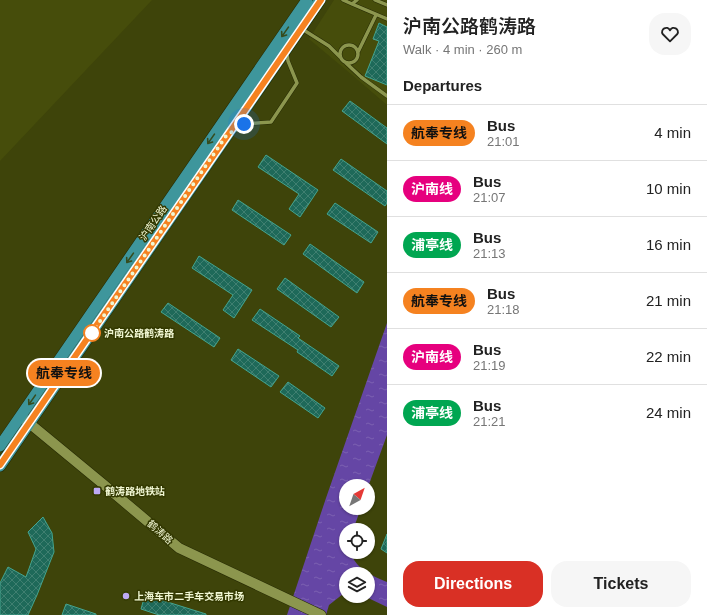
<!DOCTYPE html>
<html lang="en">
<head>
<meta charset="utf-8">
<style>
	body { margin:0; font-family:Helvetica,"Noto Sans SC",sans-serif; background:#f6f6f6; color:#222; height:100vh; display:flex; flex-direction:column; font-size:15px; white-space:nowrap }
	* { box-sizing:border-box; margin:0 }
	p { font-size:13px; color:#767676 }
	.icon { flex:none; width:22px; height:22px; fill:none; stroke:currentColor; stroke-width:2; stroke-linecap:round; stroke-linejoin:round }
	.map { position:relative; flex:1; overflow:hidden }
	.panel { display:flex; flex-direction:column; background:#fff; width:320px }
	.panel>* { flex:none }
	.badge { padding:0 8px; border-radius:13px; font-size:14px; line-height:26px }
	.needle { width:26px; rotate:40deg }
	.buttons { position:absolute; left:339px; top:479px; display:grid; gap:8px }
	.buttons a { display:grid; place-items:center; width:36px; height:36px; border-radius:50%; background:#fff; box-shadow:0 1px 3px #0004; font-size:20px }
	.you { position:absolute; width:20px; height:20px; margin:-10px; border:3px solid #fff; border-radius:50%; background:#1a73e8; box-shadow:0 0 0 6px #1a73e833 }
	.map>.badge { position:absolute; translate:-50% -50%; box-shadow:0 0 0 2px #fff }
	h2 { padding:0 16px; font-size:15px; line-height:36px }
	.round { display:grid; place-items:center; flex:none; width:42px; height:42px; border-radius:16px; background:#f6f6f6 }
	.head { display:flex; align-items:center; justify-content:space-between; height:68px; padding:0 16px }
	h1 { font-size:19px; font-weight:600; line-height:30px }
	.button { display:flex; gap:8px; margin-top:auto; padding:8px 16px }
	.button a { flex:1; height:46px; border-radius:16px; background:#d93025; color:#fff; font-size:16px; font-weight:600; line-height:46px; text-align:center }
	.button a+a { background:#f6f6f6; color:#222 }
	ul { padding:0; list-style:none }
	li { display:flex; align-items:center; gap:12px; height:56px; padding:0 16px; border-top:1px solid #e0e0e0 }
	li div { flex:1 }
	li b { display:block; font-size:15px }
	li em { font-style:normal }
	li .badge { min-width:44px; font-weight:700; text-align:center }
	main { display:flex; flex:1; min-height:0 }
	.map>svg:first-child { display:block }
</style>
</head>
<body>
<main>
<div class="map">
<svg width="387" height="615" viewBox="0 0 387 615">
	<defs>
		<pattern id="water-ripples" width="26" height="14" patternUnits="userSpaceOnUse"><rect width="26" height="14" fill="#6546a5"/><path d="M2 4q2-2 4 0t4 0M15 11q2-2 4 0t4 0" fill="none" stroke="#7b61b1"/></pattern>
		<pattern id="building-cross-hatch" width="8" height="8" patternUnits="userSpaceOnUse"><rect width="8" height="8" fill="#1e6959"/><path d="M0 0l8 8M0 8l8-8" fill="none" stroke="#3f7f70"/></pattern>
	</defs>
	<rect width="100%" height="100%" fill="#3e440a"/>
	<path fill="#464d0b" d="M0,0H152L0,161Z
		M334,0H387V105L351,74L309,39Z"/>
	<path fill="url(#water-ripples)" d="M387,323V435L368,487V486H346V508H361L353,530H346V552H350C357,570 371,575 387,582V607L364,596H368V574H346V594H343L329,605L326,615H287L326,498Z"/>
	<path fill="url(#building-cross-hatch)" stroke="#44a48e" d="M379,23L387,27V85L365,76L379,41L373,39Z
		M350,101L387,128V144L342,111Z
		M266,155L318,190L300,217L289,209L299,194L258,167Z
		M341,159L387,191V203L385,206L333,170Z
		M238,200L291,235L284,245L232,210Z
		M335,203L378,232L371,243L327,214Z
		M310,244L364,282L357,293L303,254Z
		M199,256L252,290L234,318L223,310L233,295L192,268Z
		M285,278L339,317L331,327L277,289Z
		M168,303L220,338L214,347L161,312Z
		M260,309L300,336L298,338L339,366L332,376L297,352L298,350L252,320Z
		M238,349L279,376L271,387L231,360Z
		M288,382L325,408L318,418L280,392Z
		M43,517L52,533L54,552L37,595L28,615H0V583L8,567L26,577L36,549L28,532Z
		M387,534V553L381,549Z
		M145,595L206,614V615H159L141,609Z
		M66,604L96,614V615H62Z"/>
	<g fill="none" stroke-linecap="round" stroke-linejoin="round">
		<g stroke="#252903" stroke-width="4.5">
			<path id="lane" d="M343,0L352,4L357,0
				M375,0L387,5
				M352,4L387,19
				M302,29L329,46L340,57
				M340 54a9 9 0 1 1 18 0a9 9 0 1 1-18 0Z
				M358,52L376,15
				M346,63L361,77L387,96
				M236,130L244,124L271,122L297,83L288,61L287,54"/>
		</g>
		<g stroke="#252903" stroke-width="11">
			<path id="secondary" d="M23,418L103,484L179,548L321,615"/>
		</g>
		<g stroke="#252903" stroke-width="12">
			<path id="primary" d="M0,446L307,0
				M0,466L320,0"/>
		</g>
		<use href="#lane" stroke="#8c964e" stroke-width="3.5"/>
		<use href="#secondary" stroke="#8c964e" stroke-width="10"/>
		<use href="#primary" stroke="#3e969c" stroke-width="11"/>
	</g>
	<defs><path id="oneway-shaft" d="M-6 0H5M1.5-3L5.5 0L1.5 3" fill="none" stroke-width="1.6" stroke-linecap="round" stroke-linejoin="round"/></defs>
	<g stroke="#354c1f">
		<use href="#oneway-shaft" transform="translate(285 32) rotate(125)"/>
		<use href="#oneway-shaft" transform="translate(211 139) rotate(125)"/>
		<use href="#oneway-shaft" transform="translate(130 258) rotate(125)"/>
		<use href="#oneway-shaft" transform="translate(32 400) rotate(125)"/>
	</g>
	<g fill="none" stroke-linecap="round" stroke-linejoin="round">
		<g stroke="#fff" stroke-width="9">
			<path id="line" d="M0,465L321,0"/>
		</g>
		<use href="#line" stroke="#f58220" stroke-width="6"/>
		<path stroke="#f0f6d2" stroke-width="4" stroke-dasharray="0 7.2" d="M92,333L226,136L244,124"/>
	</g>
	<circle fill="#fff" stroke="#f58220" stroke-width="2" cx="92" cy="333" r="8"/>
	<g fill="#bda9f5" stroke="#333900" stroke-width="1.5">
		<rect x="93" y="487" width="8" height="8" rx="2"/>
		<circle cx="126" cy="596" r="4"/>
	</g>
	<g text-anchor="middle" dominant-baseline="central" stroke-width="3" stroke-linejoin="round" paint-order="stroke">
		<g font-size="10" fill="#f0f6d2" stroke="#333900">
			<text transform="translate(153 223) rotate(-55)">沪南公路</text>
			<text transform="translate(160 532) rotate(41)">鹤涛路</text>
		</g>
		<g font-size="10" font-weight="bold" fill="#f0f6d2" stroke="#333900" text-anchor="start">
			<text x="104" y="333">沪南公路鹤涛路</text>
		</g>
		<g font-size="10" font-weight="bold" fill="#f0f6d2" stroke="#333900" text-anchor="start">
			<text x="105" y="491">鹤涛路地铁站</text>
			<text x="134" y="596">上海车市二手车交易市场</text>
		</g>
	</g>
</svg>
<div class="buttons">
<a><svg class="needle" viewBox="-14 -14 28 28"><path d="M0-13l5 13h-10z" fill="#e53935"/><path d="M0 13l5-13h-10z" fill="#767676"/></svg></a>
<a><svg class="icon" aria-label="locate" viewBox="0 0 24 24"><circle cx="12" cy="12" r="6"/><path d="M12 2v4M12 18v4M2 12h4M18 12h4"/></svg></a>
<a><svg class="icon" aria-label="layers" viewBox="0 0 24 24"><path d="M12 4l9 5-9 5-9-5zM3 14l9 5 9-5"/></svg></a>
</div>
<div class="you" style="left:244px;top:124px"></div>
<b class="badge" style="left:64px;top:373px;background:#f58220;color:#111">航奉专线</b>
</div>
<section class="panel">
<div class="head"><div><h1>沪南公路鹤涛路</h1><p>Walk · 4 min · 260 m</p></div><a class="round"><svg class="icon" aria-label="heart" viewBox="0 0 24 24"><path d="M12 20l-8-8c-3-5 5-10 8-4 3-6 11-1 8 4z"/></svg></a></div>
<h2>Departures</h2>
<ul>
<li><span class="badge" style="background:#f58220;color:#111">航奉专线</span><div><b>Bus</b><p>21:01</p></div><em>4 min</em></li>
<li><span class="badge" style="background:#e6007e;color:#fff">沪南线</span><div><b>Bus</b><p>21:07</p></div><em>10 min</em></li>
<li><span class="badge" style="background:#00a651;color:#fff">浦亭线</span><div><b>Bus</b><p>21:13</p></div><em>16 min</em></li>
<li><span class="badge" style="background:#f58220;color:#111">航奉专线</span><div><b>Bus</b><p>21:18</p></div><em>21 min</em></li>
<li><span class="badge" style="background:#e6007e;color:#fff">沪南线</span><div><b>Bus</b><p>21:19</p></div><em>22 min</em></li>
<li><span class="badge" style="background:#00a651;color:#fff">浦亭线</span><div><b>Bus</b><p>21:21</p></div><em>24 min</em></li>
</ul>
<div class="button"><a>Directions</a><a>Tickets</a></div>
</section>
</main>
</body>
</html>
